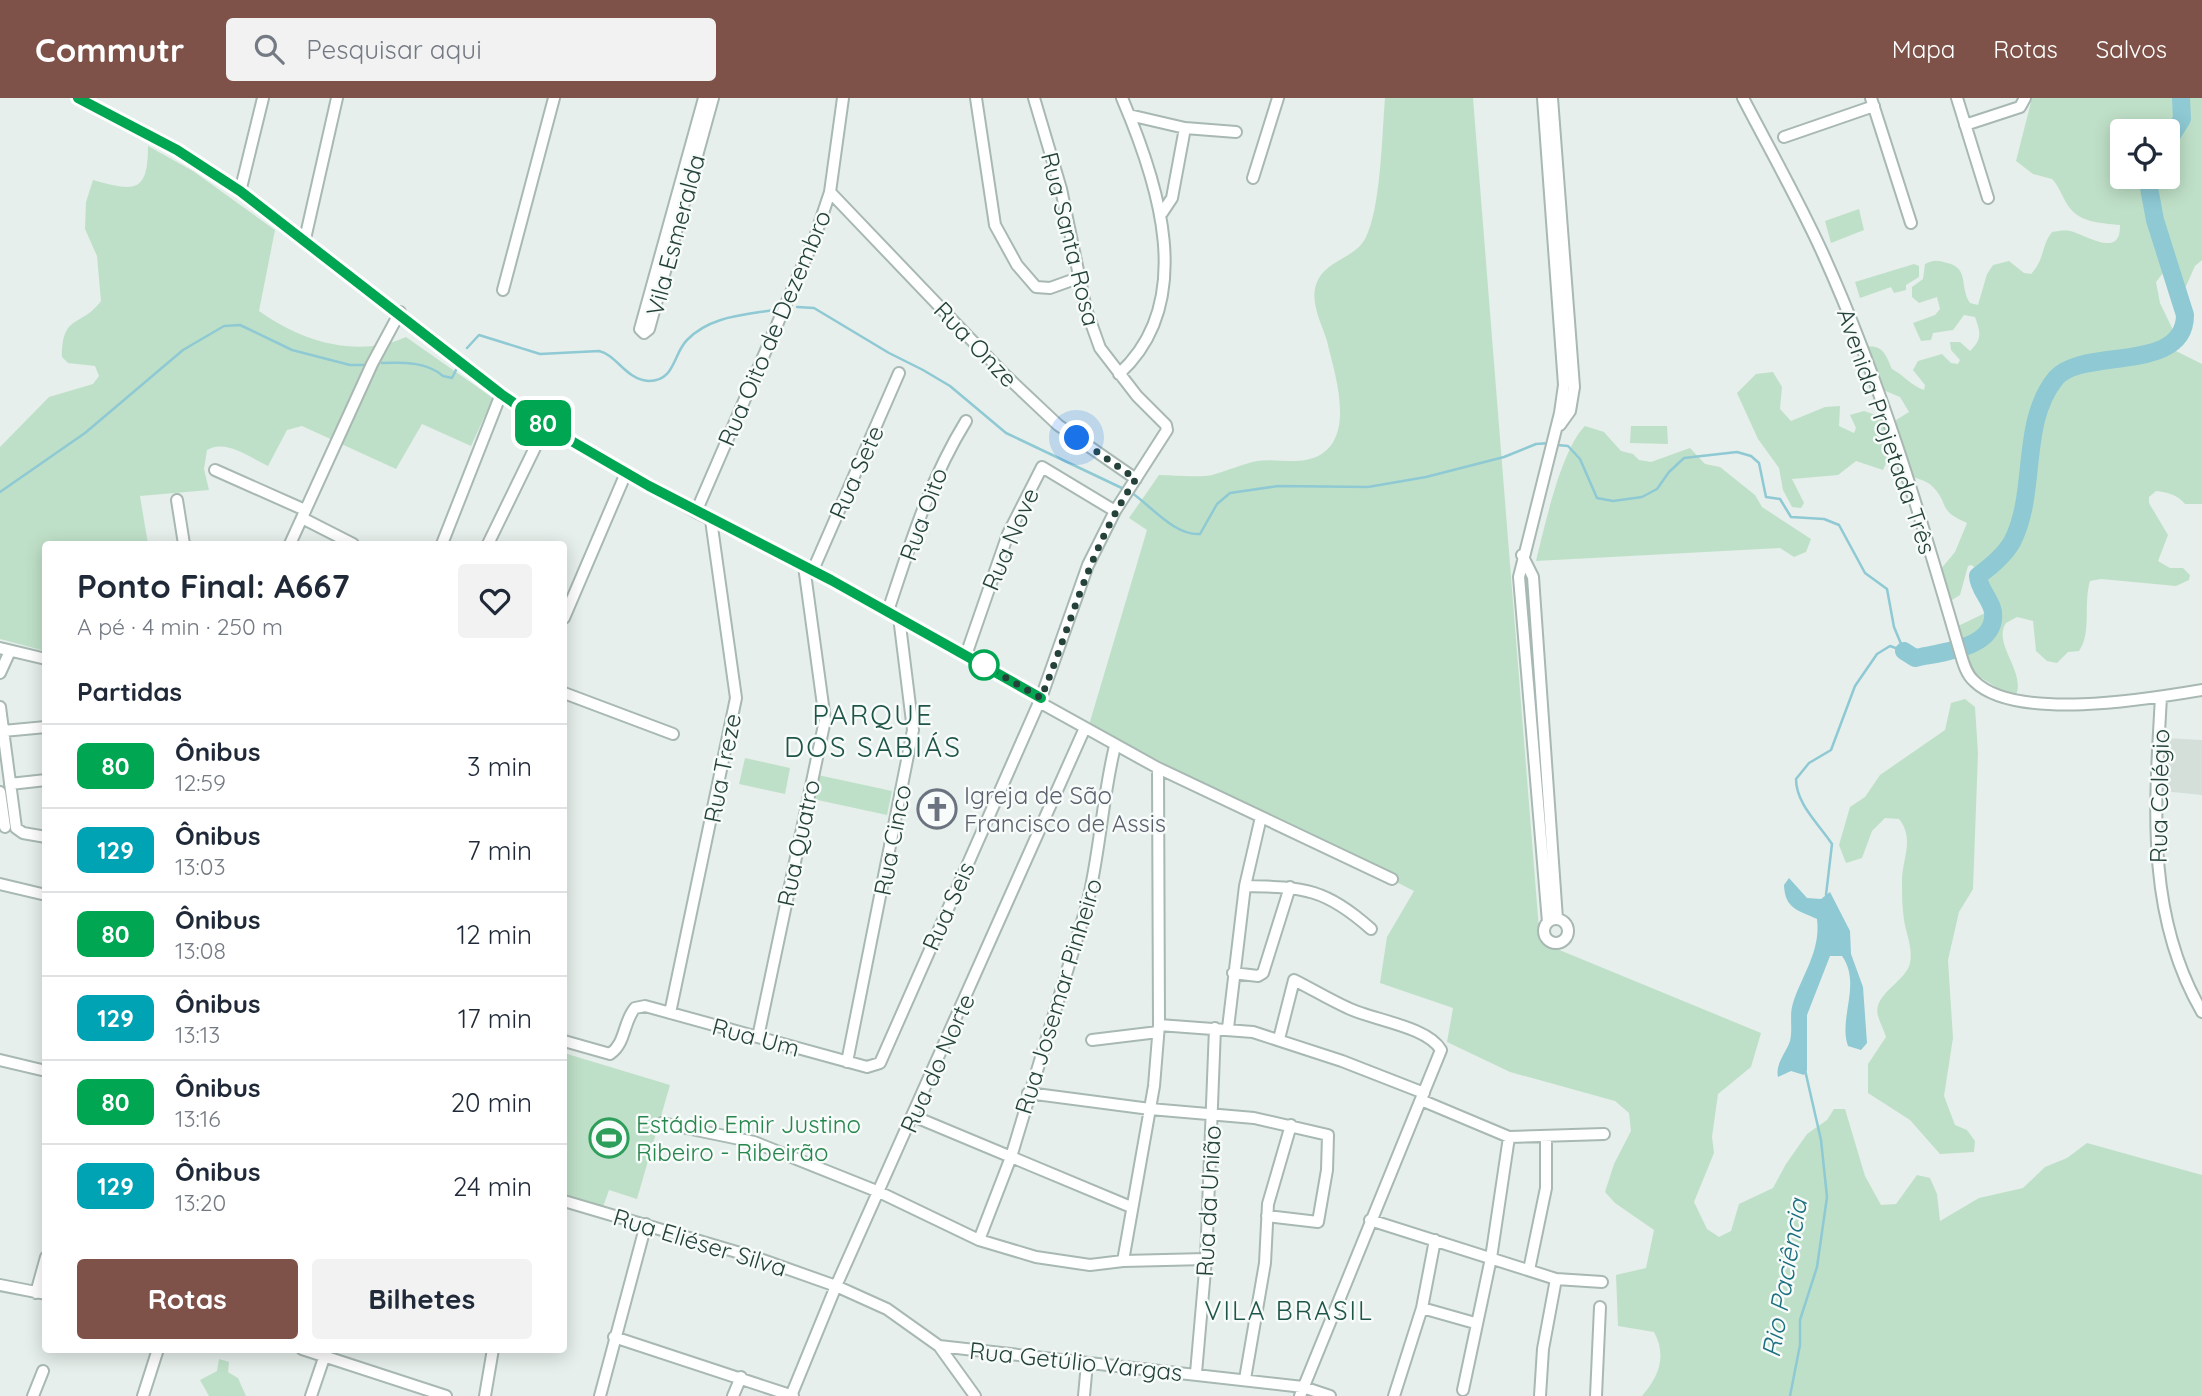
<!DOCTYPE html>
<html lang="pt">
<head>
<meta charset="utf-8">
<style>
	body { margin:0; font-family:Quicksand,sans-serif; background:#f2f2f3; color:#1f2937; height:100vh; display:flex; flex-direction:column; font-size:26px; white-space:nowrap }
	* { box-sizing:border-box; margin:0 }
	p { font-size:23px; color:#747a83 }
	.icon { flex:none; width:38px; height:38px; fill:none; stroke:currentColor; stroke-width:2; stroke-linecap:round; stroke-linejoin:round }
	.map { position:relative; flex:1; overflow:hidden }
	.sheet { position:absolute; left:42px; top:443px; width:525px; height:812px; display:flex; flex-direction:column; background:#fff; border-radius:7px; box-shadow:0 4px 18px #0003 }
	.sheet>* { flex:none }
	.badge { padding:0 14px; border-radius:10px; font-size:24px; line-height:46px }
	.fabs { position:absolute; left:2110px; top:21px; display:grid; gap:14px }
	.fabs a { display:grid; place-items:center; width:70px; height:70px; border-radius:7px; background:#fff; box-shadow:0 4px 18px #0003; font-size:35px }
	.you { position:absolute; width:35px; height:35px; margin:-18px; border:5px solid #fff; border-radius:50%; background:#1a73e8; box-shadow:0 0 0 10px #1a73e833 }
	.map>.badge { position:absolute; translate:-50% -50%; box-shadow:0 0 0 4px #fff }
	h2 { padding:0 35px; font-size:26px; line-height:63px }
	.round { display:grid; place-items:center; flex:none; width:74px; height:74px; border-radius:7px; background:#f2f2f3 }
	.overview { display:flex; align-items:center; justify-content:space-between; height:119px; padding:0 35px }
	h1 { font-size:33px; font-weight:700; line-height:52px }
	.cta { display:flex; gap:14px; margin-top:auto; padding:14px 35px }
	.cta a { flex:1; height:80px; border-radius:7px; background:#7f5249; color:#fff; font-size:28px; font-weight:700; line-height:80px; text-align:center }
	.cta a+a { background:#f2f2f3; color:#1f2937 }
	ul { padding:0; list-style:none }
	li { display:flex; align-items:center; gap:21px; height:84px; padding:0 35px; border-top:2px solid #e0e1e3 }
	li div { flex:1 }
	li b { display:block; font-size:26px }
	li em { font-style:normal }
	li .badge { min-width:77px; font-weight:700; text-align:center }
	header { display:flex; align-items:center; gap:42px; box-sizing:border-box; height:98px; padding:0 35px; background:#7f5249; color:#fff }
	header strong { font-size:33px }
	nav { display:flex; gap:38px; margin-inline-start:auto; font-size:24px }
	.search { width:490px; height:63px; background:#f2f2f3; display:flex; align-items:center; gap:18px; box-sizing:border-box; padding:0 24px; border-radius:7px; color:#747a83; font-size:26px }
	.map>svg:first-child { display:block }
</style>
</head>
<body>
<header>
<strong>Commutr</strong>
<div class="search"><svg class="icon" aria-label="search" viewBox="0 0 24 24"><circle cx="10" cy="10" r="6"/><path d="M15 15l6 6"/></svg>Pesquisar aqui</div>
<nav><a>Mapa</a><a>Rotas</a><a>Salvos</a></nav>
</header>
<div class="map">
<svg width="2202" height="1298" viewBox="0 0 2202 1298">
	<rect width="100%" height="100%" fill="#e6efeb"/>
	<path fill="#d4dfda" d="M2165,640L2202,642V697L2162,693Z"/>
	<path fill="#bfe0c8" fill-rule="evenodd" d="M1385,0H1473L1540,844L1761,935L1751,969L1718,996L1712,1039L1714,1055L1694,1104L1707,1131L1719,1139L1731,1133L1739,1106L1773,1090L1786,1066L1807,1036L1827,1022L1834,1011H1845L1865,1078L1881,1107L1896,1106L1917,1077L1930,1080L1937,1096L1940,1123L1979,1100L2023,1090L2045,1069L2067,1060L2087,1045L2202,1077V1298H1642C1659,1278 1667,1258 1654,1234L1618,1228L1616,1177L1646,1170L1654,1132L1615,1105L1605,1094L1614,1066L1631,1033L1629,1015L1615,1003L1510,974L1447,944L1453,910L1380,885L1387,839L1414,793L1089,627L1147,432L1129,420L1159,377C1176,377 1195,380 1212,377C1227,373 1242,366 1257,363C1278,360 1300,368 1320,357C1356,336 1334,274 1327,243C1322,226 1310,205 1316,187C1324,162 1353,162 1365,141C1381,112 1382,35 1385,0Z
		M2032,0H2202V162L2195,168L2183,195L2163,175L2156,184L2160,205L2173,232L2174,252L2202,266V406H2185C2178,397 2167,394 2156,393L2149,399V405L2168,437L2158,463L2170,470H2183L2190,477L2189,482L2176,488L2101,481L2090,483C2083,507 2092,535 2079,553L2068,554L2057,565L2047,563L2036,553L2033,523L2017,519L2006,525C1992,545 2026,574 2016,597L2006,595L1965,570L1954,530L1985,515C1990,501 1982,478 1972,467L1968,468L1960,497L1952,502L1946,501L1940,472L1955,454L1967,425C1937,412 1950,407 1933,389C1926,381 1911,379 1901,376L1896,322L1909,314L1900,299L1876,289L1865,249C1883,246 1886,257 1892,271C1905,278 1910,287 1924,292L1925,287L1913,272L1918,263L1942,256L1951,265L1958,266L1960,262L1951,252L1950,244H1960L1970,253C1983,241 1980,233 1975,219L1964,217L1953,232L1933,235L1931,242L1921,243L1913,225L1935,217L1940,211L1937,199L1919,205L1912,199V189L1923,181L1925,166C1934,162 1937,162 1947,165C1970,170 1959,189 1970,205L1978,207L1987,176L1993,167L2009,163L2024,175L2031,176C2045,161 2041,148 2052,134C2058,133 2065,132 2070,133C2085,136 2121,162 2120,127C2101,125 2078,125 2067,106C2062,98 2059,88 2052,81L2033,76L2016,63ZM2123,33H2168V79H2123Z
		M148,48L193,73L275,132L259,213C301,243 357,261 406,239L493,300L471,348L422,326L396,371L302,328L287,332L268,368C249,359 226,341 207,352L204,371L209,392L140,398L148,446H46L45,553L0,541V349L49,299L93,286L99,278L95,268L68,265L62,259C62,215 81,230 101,203L97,158L85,131L86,104L93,82C135,94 148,95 148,48Z
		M1859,111L1864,132L1831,145L1825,123Z
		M1914,166L1919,168V179L1906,187V192L1894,195L1891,189L1860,200L1855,184Z
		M1773,274L1782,289L1780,311L1791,323L1825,309L1840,308L1839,328L1854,335L1856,330L1850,317L1864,313L1891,322V334L1884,342L1890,357L1883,372L1856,363L1838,377L1792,381L1804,405L1801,410L1792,409L1783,392L1779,370L1758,341L1737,295L1756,276Z
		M1585,328L1604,334L1621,353L1633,356L1639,362L1651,364L1690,350L1705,366L1720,369L1755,397L1762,409L1811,441L1806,454L1794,459L1780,450L1536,463C1545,427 1561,352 1585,328Z
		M1631,328H1667L1668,346L1630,345Z
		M1965,601L1975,609L1978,655L1973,791L1959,814L1948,862L1953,940L1944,998L1955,1027L1967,1032L1975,1043L1974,1054L1940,1056L1910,1022L1868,995V966L1886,939C1884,932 1880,925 1878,918C1872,896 1906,884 1910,865C1913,849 1906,836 1904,822C1902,809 1902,796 1902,783C1902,761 1915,741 1899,721L1885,720L1872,733L1862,760L1846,765L1839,747L1850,709L1865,699L1880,677L1945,632L1951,605Z
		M745,660L790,670L785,696L739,686Z
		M818,677L892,693L887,717L813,701Z
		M564,955L670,987L637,1101L609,1092L603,1109L564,1098Z
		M219,1261L229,1264L228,1274L238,1280L246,1298H209L200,1282L217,1273Z"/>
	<path fill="#8ec9d4" d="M1789,780L1807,800L1821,801L1830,794L1850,833L1851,856L1863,889L1867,945L1861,952L1848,948C1838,920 1862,886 1842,858H1830L1807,917V972L1804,977L1791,973L1778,979C1775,966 1786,955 1790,943C1793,931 1789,917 1793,905C1802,877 1821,853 1817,821C1799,812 1785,812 1784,787Z"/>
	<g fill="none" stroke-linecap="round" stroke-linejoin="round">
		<path stroke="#8ec9d4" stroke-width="2.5" d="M797,209L814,210L889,255L923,272L950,288L1006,335L1126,392
			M467,250L479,237L540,256L599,253C617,257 626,282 649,283C675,283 673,256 687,242C711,217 747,217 779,211
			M382,265C404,264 427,264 443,278L452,280L457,270
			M1557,347L1568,348L1580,361L1597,400L1613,403L1642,399L1657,391L1669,374L1684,360L1737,354L1751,358L1759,365L1766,399L1780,401L1791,419L1824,421L1839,427L1865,475L1887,491L1894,529L1904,553
			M0,394L85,335L183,252L224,228L240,227L292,252L350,267H364
			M1132,395C1151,408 1175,438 1200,436L1217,406L1230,395L1278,388L1368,389L1426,379L1504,359L1536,346L1550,345
			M1826,797L1832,746C1819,726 1796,706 1796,681L1809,665L1831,652L1855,588L1877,556L1890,548L1904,553
			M1790,1298L1800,1247V1222L1817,1169L1827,1099L1821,1042L1805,972"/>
		<path stroke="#8ec9d4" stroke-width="18" d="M2168,43L2182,21L2181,0
			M1904,553L1915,560C1941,554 1997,551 1993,514C1991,501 1979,492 1978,478C1990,469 2004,458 2012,444C2038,394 2019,325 2056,280C2082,249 2185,276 2185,217L2155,122L2147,79"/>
		<g stroke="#a8b8b2" stroke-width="14">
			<path id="minor" d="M78,0L177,52L240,94L501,296L556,334L696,414L813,472L1041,600
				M704,0L640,231L644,235L649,231L713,0
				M976,0L995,127L1017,167L1036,189L1050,190L1078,180
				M1543,0L1564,287L1560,315L1519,479L1548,824
				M1552,0L1574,289L1570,313L1560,327
				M1743,0C1770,52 1799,103 1823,156C1881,284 1921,420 1960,554C1963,564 1966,576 1974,583C2015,624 2149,601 2202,592
				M1871,0L1911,125
				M1957,0L1988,100
				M1129,17L1185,30L1236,34
				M1965,27L2020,9L2025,0
				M1784,39L1874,8
				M1253,80L1278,0
				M240,94L263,0
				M830,94L1003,275L1058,327L1136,381
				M1162,115L1172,100L1185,30
				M305,141L337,0
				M503,192L554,0
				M1119,276C1198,204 1158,84 1122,0
				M215,372L305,412
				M177,402L184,446
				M696,414L815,139L830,94L843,0
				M302,420L353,446
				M290,446L372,266L400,214
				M442,446L501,296
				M488,446L546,327
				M1522,457L1533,479L1557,821
				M813,472L899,275
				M888,513C910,447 929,383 966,323
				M564,520L626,375
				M0,550L46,561
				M966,557L1008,436L1042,369L1115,413
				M0,575L10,553
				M564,595L673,636
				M2161,599C2155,707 2145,816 2202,914
				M1039,604L1158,670L1392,781
				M0,609L16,730L23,735L46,739
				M3,633L46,629
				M10,686L46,682
				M0,694L5,729
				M0,786L46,797
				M1245,788C1305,789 1326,791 1371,831
				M1544 833a12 12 0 1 1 24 0a12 12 0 1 1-24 0Z
				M1233,875L1258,878L1263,875L1290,789
				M670,915L736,600L711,422
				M1159,927L1253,934L1342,963L1424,995
				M1228,930L1245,788L1261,719
				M758,939L825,622L804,468
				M1279,941L1294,882C1312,891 1330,902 1348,910C1372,922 1427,928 1441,952L1300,1298
				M1092,942L1158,934
				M564,943L610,956C626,945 623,924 635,910L645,908L867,969L880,965L1041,600L1088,467L1115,413L1167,332L1166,327L1137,298L1100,250L1086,211L1061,91L1034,0
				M0,962L46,973
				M847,964L913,632L899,519
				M1028,995L1150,1011L1254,1020L1328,1037L1327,1072L1318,1124L1267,1118
				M1421,1002L1509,1039L1604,1036
				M913,1018L1131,1109
				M662,1025L754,1044L879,1094L979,1142L1036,1159L1090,1167L1123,1163L1206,1161
				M564,1103L757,1160L836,1188L887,1211L939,1248L1303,1289L1330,1298
				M1370,1122L1556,1181L1602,1184
				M979,1142L1011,1059L1087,807C1100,755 1102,701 1115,648
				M1123,1163L1154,988L1159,927L1158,670
				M1529,1172L1546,1090V1039
				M0,1187L46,1196
				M36,1195L46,1159
				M1422,1210L1475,1225
				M614,1239L793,1298
				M939,1248L975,1298
				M302,1251L446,1298
				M1196,1275L1206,1161L1215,930
				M1245,1281L1265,1165L1268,1106L1291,1027
				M1463,1292L1491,1160L1509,1039
				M33,1298L43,1273
				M143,1298L158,1251
				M311,1298L327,1251
				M485,1298L493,1251
				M600,1298L646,1126
				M733,1298L741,1279
				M791,1298L836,1188L1084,632
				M1084,1298L1087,1265
				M1394,1298L1422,1210L1435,1142
				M1540,1298L1543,1251L1556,1181
				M1596,1298L1600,1209"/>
		</g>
		<use href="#minor" stroke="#fff" stroke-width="10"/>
	</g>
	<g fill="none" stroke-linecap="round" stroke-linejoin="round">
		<g stroke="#fff" stroke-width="16">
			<path id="line" d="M78,0L177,52L240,93L501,296L556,334L649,388L831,482L1041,600"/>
		</g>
		<use href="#line" stroke="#00a651" stroke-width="10"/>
		<path stroke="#24423a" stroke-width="7" stroke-dasharray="0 12.6" d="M984,567L1041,600C1073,522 1088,453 1136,381L1077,340"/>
	</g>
	<defs>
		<g id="church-ring" transform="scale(2.0125)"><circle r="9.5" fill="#f7fbf9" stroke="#6b7280" stroke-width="1.5"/><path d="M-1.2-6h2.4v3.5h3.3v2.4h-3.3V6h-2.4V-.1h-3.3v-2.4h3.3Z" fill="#6b7280"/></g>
		<g id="stadium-ring" transform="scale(2.0125)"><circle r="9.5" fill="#f7fbf9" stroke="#2e9e5b" stroke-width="1.5"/><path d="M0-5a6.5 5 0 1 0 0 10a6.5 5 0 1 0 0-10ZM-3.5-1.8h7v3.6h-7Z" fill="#2e9e5b"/></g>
	</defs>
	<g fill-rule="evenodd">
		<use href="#church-ring" x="937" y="711"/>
		<use href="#stadium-ring" x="609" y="1040"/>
	</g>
	<circle fill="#fff" stroke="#00a651" stroke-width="3.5" cx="984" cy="567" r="14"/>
	<g text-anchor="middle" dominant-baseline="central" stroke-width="5" stroke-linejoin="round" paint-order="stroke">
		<g font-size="24" fill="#24423a" stroke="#f7fbf9">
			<text transform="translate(675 137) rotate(-75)">Vila Esmeralda</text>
			<text transform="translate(1071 141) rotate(76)">Rua Santa Rosa</text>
			<text transform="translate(774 230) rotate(-67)">Rua Oito de Dezembro</text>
			<text transform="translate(976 246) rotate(46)">Rua Onze</text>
			<text transform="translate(1887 333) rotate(71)">Avenida Projetada Três</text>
			<text transform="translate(856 374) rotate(-66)">Rua Sete</text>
			<text transform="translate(923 416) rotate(-70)">Rua Oito</text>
			<text transform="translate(1010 441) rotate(-67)">Rua Nove</text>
			<text transform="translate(722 670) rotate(-79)">Rua Treze</text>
			<text transform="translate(2159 698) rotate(-89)">Rua Colégio</text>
			<text transform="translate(892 742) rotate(-79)">Rua Cinco</text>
			<text transform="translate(798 745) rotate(-78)">Rua Quatro</text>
			<text transform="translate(948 808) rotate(-66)">Rua Seis</text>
			<text transform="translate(1058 898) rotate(-73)">Rua Josemar Pinheiro</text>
			<text transform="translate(756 939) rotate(15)">Rua Um</text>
			<text transform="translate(937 965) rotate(-66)">Rua do Norte</text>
			<text transform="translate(1208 1103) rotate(-87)">Rua da União</text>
			<text transform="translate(700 1144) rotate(17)">Rua Eliéser Silva</text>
			<text transform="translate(1076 1263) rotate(6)">Rua Getúlio Vargas</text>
		</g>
		<g font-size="24" fill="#5b616d" stroke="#f7fbf9" text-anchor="start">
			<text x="964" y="697">Igreja de São<tspan x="964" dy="28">Francisco de Assis</tspan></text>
		</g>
		<g font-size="24" fill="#27864d" stroke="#f7fbf9" text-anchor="start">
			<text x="636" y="1026">Estádio Emir Justino<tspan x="636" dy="28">Ribeiro - Ribeirão</tspan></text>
		</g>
		<g font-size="26" font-style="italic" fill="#1c6f80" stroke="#f7fbf9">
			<text transform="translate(1784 1180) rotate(-80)">Rio Paciência</text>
		</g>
		<g font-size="26" letter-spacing="2" fill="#1f5548" stroke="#f7fbf9">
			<text x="1289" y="1212">VILA BRASIL</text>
		</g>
		<g font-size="28" letter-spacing="2" fill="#1f5548" stroke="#f7fbf9">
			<text x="873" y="616">PARQUE<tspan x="873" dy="32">DOS SABIÁS</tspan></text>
		</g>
	</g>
</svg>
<div class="fabs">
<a><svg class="icon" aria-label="locate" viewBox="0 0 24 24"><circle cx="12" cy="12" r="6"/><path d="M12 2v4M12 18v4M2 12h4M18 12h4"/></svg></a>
</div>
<div class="you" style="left:1077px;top:340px"></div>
<b class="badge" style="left:543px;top:325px;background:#00a651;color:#fff">80</b>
<section class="sheet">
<div class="overview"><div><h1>Ponto Final: A667</h1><p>A pé · 4 min · 250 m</p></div><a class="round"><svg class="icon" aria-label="heart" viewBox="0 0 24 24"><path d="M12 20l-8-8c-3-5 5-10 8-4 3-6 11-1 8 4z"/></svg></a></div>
<h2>Partidas</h2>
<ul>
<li><span class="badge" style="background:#00a651;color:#fff">80</span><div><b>Ônibus</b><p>12:59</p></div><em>3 min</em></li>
<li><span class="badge" style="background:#00a3b4;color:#fff">129</span><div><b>Ônibus</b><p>13:03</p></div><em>7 min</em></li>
<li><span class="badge" style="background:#00a651;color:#fff">80</span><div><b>Ônibus</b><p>13:08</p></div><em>12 min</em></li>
<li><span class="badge" style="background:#00a3b4;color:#fff">129</span><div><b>Ônibus</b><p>13:13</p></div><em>17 min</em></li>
<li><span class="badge" style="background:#00a651;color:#fff">80</span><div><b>Ônibus</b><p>13:16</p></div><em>20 min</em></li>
<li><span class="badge" style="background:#00a3b4;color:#fff">129</span><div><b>Ônibus</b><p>13:20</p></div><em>24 min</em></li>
</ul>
<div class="cta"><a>Rotas</a><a>Bilhetes</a></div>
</section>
</div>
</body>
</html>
